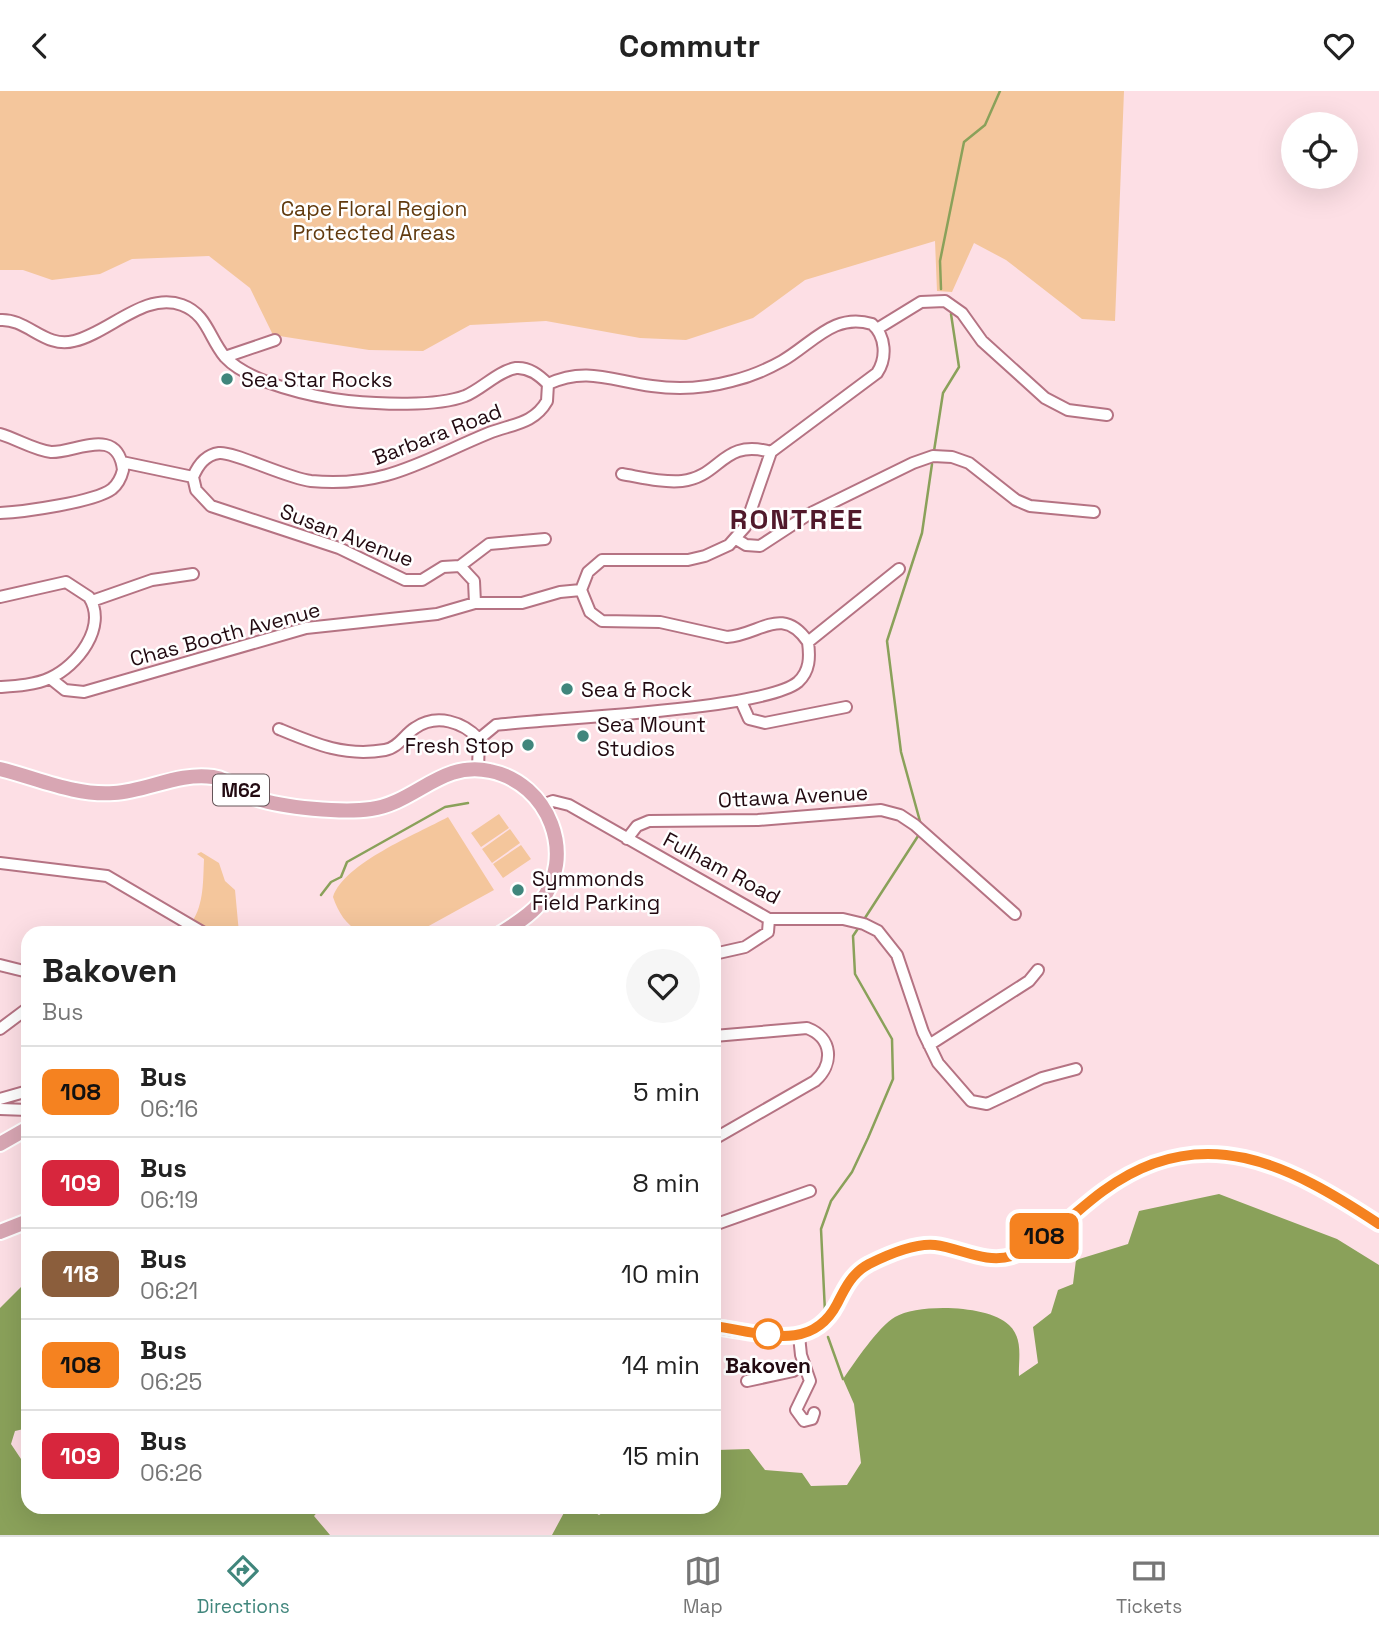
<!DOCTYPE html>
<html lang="en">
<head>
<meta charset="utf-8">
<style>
	body { margin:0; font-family:"Space Grotesk",sans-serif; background:#f6f6f6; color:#222; height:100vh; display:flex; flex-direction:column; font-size:26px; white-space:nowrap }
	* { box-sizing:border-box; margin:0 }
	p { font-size:23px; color:#767676 }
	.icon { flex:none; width:38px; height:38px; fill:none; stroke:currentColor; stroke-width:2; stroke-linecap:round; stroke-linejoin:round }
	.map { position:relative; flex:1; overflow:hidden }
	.side { position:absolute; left:21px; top:835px; width:700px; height:588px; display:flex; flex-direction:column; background:#fff; border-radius:21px; box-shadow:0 7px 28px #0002 }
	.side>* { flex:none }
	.badge { padding:0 14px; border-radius:10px; font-size:24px; line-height:46px }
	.controls { position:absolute; left:1281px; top:21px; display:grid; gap:14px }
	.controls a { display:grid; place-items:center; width:77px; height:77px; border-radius:50%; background:#fff; box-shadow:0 7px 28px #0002; font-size:35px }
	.map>.badge { position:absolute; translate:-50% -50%; box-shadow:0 0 0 4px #fff }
	.round { display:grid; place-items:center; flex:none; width:74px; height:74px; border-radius:37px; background:#f6f6f6 }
	.headline { display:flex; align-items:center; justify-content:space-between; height:119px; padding:0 21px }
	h1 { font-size:33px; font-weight:800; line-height:52px }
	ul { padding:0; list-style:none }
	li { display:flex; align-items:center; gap:21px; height:91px; padding:0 21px; border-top:2px solid #e0e0e0 }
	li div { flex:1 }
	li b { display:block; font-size:26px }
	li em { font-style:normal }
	li .badge { min-width:77px; font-weight:700; text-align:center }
	header { display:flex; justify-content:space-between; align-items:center; height:91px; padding:0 21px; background:#fff; font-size:32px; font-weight:800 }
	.dock { display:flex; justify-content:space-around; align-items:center; height:98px; border-top:2px solid #e0e0e0; background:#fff; font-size:19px; color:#767676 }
	.dock a { display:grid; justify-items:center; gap:4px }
	.dock .active { color:#40867c }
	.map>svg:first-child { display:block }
</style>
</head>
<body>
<header><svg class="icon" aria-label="back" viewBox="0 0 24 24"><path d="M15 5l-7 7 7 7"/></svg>Commutr<svg class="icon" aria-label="heart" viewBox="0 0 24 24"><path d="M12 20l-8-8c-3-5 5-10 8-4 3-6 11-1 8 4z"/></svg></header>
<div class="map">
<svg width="1379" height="1444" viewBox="0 0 1379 1444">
	<rect width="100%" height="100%" fill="#fddfe5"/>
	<path fill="#f4c69c" d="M0,0H1124L1115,230L1082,228L1006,169L974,152L952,201L937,200L935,150L805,189L753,227L686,249L640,247L546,230L470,234L423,260L369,259L273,244L250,197L209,165L132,168L100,183L52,189L23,179H0Z
		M499,723L509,737L481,756L471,742Z
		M448,726L494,799L416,842H361C346,834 338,821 333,806C344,772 417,743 448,726Z
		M510,738L520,752L492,772L482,758Z
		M521,754L531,768L503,787L493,773Z
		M201,761L219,772L225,790L235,799L239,842H211L192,831C204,813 203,790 204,768L197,763Z"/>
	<path fill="#8aa15a" d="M1219,1103L1337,1148L1379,1174V1444H552L566,1418C580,1413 588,1417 599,1424L611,1416H714V1356L717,1359L749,1358L765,1379L802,1382L811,1395L847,1394L861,1372L854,1313L843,1288C856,1270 877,1237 895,1226C919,1212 989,1214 1009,1234C1024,1248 1018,1269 1019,1285L1038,1272L1033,1236L1051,1222L1058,1199L1073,1193L1076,1169L1128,1153L1139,1120Z
		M28,1189V1337L15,1340L11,1353L21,1368L28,1369V1416H322L314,1425L330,1444H0V1217Z"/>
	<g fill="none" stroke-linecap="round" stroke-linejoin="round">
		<path stroke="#8aa15a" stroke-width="2.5" d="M941,198L940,170L964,51L985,34L1000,0
			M934,360L943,302L959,276L951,223
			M921,734L901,661L887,550L922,442L932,373
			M321,804L331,791L341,786L347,771L445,716L468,712
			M863,830L920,742
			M825,1221L821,1138L831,1110L852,1081L868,1047L893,988L892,948L855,883L853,845L859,836
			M828,1246L843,1288"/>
		<g stroke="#b57383" stroke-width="14">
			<path id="minor" d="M0,229C27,227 45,258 74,250C109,242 145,200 182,214C207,223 209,247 225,266C249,292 314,306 348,310C379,313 436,316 465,305C482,298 498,280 516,277C529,276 539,284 548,293
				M877,238L921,211L945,210L962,222L982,250L1045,307L1068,319L1107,324
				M225,266L275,249
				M548,293C586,275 613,290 652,295C679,299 706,297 732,290C749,286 766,279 782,270C812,253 834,221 872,233C886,245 887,267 877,282L771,361L745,436L729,454L705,465L688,469H602L588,481L581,499
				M0,343C17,348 34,359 51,361C75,362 118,334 123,379C121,387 118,393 112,398C95,411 23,421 0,422
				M122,371L193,386
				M622,383C640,386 663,392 682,390C721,386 722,347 771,361
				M193,386C198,374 205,364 219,362C233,360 286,387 311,390C386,397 423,369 489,342C512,333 534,333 547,310L548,293
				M193,386L196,399L211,415L339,457L405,489H422L443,476L460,475L474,490L475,512
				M736,448L746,454L760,455L809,423L913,372L933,365L952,366L969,372L1016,409L1030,415L1094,421
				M460,475L489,453L545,448
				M0,506L66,491L89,506C108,536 77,575 50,587C35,594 16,595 0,596
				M92,510L152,489L193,483
				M808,551L899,478
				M50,587L65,599L84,601L306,537L437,523L475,512H522L560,501L581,499
				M741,610L749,628L765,632L846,616
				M279,638C315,653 345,666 385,659C398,657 404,644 415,637C437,622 463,631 479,648
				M478,678L479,648L496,634C551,627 764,619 798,591C810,580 810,566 808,551C782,513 760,544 727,546L660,531L602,530L590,521L581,499
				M542,714L553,710L569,714L769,828H843L864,833L878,840L897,864L923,941L938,972L971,1010L987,1013L1042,987L1076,978
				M627,748L637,735L649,730L758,729L881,719L900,724L915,734L1015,823
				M0,772L107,785L204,842
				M714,863L745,856L768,841L769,828
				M0,874L28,881
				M0,938L28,917
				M714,945L807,937C833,947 834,973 815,990L714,1048
				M929,954L1029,890L1038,879
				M0,1008L28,1000
				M0,1018L28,1019
				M714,1134L810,1100
				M799,1245L801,1264L810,1290L796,1319L804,1330L812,1328L814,1322
				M747,1290L793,1280L804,1272"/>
		</g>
		<g stroke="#fff" stroke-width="18">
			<path id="major" d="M0,678C37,687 75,705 114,702C147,700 179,681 213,686C229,688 240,701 255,707C283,717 343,722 371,718C415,712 442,669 490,680C549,692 578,765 539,813C529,825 514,834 501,842
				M0,1053L28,1037
				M0,1141L28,1130
				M714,1236C760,1241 811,1263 837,1213C845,1197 852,1182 869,1173C887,1164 914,1152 935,1154C961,1157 985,1173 1012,1165C1045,1154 1075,1120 1103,1100C1203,1027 1289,1074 1379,1133"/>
		</g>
		<use href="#minor" stroke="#fff" stroke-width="10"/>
		<use href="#major" stroke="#d8a6b3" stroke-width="14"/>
	</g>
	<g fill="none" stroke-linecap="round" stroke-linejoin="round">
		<g stroke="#fff" stroke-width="16">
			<path id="line" d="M714,1235C760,1241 811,1263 837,1213C845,1197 852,1182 869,1173C887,1164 915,1152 935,1154C961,1157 985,1173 1012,1165C1045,1154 1075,1120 1103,1100C1202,1027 1290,1074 1379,1133"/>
		</g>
		<use href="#line" stroke="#f58220" stroke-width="10"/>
	</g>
	<g fill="#40867c" stroke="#fff" stroke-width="2.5">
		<circle cx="227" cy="288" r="7"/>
		<circle cx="567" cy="598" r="7"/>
		<circle cx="583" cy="645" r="7"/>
		<circle cx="528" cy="654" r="7"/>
		<circle cx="518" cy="799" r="7"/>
	</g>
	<circle fill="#fff" stroke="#f58220" stroke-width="3.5" cx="768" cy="1243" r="14"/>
	<g text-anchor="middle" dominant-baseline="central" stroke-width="5" stroke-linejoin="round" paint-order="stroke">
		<rect fill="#fff" stroke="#645458" stroke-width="2" x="213" y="683.5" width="56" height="31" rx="5"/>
		<g font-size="19" font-weight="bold" fill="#220a11">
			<text x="241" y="699">M62</text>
		</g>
		<g font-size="21" fill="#613a0e" stroke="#fff">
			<text x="374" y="117">Cape Floral Region<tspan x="374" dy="24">Protected Areas</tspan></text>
		</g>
		<g font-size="21" fill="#220a11" stroke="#fff" text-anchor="start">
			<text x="241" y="288">Sea Star Rocks</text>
			<text x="581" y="598">Sea &amp; Rock</text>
			<text x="597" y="633">Sea Mount<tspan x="597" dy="24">Studios</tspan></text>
			<text x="514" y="654" text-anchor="end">Fresh Stop</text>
			<text x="532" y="787">Symmonds<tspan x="532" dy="24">Field Parking</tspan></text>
		</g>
		<g font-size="21" fill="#220a11" stroke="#fff">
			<text transform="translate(437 343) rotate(-21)">Barbara Road</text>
			<text transform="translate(347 444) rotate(21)">Susan Avenue</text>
			<text transform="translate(225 543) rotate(-15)">Chas Booth Avenue</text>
			<text transform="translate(793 705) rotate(-3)">Ottawa Avenue</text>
			<text transform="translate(722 777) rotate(28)">Fulham Road</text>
		</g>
		<g font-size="21" font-weight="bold" fill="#220a11" stroke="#fff">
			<text x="768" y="1274">Bakoven</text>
		</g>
		<g font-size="28" font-weight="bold" letter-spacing="2" fill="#51192b" stroke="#fff">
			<text x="797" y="428">RONTREE</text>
		</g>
	</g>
</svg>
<div class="controls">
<a><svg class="icon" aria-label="locate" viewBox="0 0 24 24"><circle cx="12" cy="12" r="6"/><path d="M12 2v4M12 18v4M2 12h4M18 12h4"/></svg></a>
</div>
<b class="badge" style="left:1044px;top:1145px;background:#f58220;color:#111">108</b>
<section class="side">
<div class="headline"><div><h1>Bakoven</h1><p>Bus</p></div><a class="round"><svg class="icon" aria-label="heart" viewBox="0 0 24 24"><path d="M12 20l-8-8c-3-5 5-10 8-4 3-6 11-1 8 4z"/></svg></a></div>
<ul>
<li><span class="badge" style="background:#f58220;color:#111">108</span><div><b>Bus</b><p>06:16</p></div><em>5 min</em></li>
<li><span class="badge" style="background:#d7263d;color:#fff">109</span><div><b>Bus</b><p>06:19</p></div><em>8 min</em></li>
<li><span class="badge" style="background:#8b5e3c;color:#fff">118</span><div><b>Bus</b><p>06:21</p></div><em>10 min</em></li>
<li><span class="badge" style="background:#f58220;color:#111">108</span><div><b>Bus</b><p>06:25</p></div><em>14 min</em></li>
<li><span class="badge" style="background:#d7263d;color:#fff">109</span><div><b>Bus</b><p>06:26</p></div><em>15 min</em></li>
</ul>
</section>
</div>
<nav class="dock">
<a class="active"><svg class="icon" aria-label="directions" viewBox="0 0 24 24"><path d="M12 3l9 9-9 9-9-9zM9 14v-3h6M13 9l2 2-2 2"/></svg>Directions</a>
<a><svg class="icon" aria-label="map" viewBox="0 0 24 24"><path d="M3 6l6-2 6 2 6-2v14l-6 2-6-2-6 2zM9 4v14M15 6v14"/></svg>Map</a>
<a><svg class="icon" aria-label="tickets" viewBox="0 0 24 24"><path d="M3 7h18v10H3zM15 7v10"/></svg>Tickets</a>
</nav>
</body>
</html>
